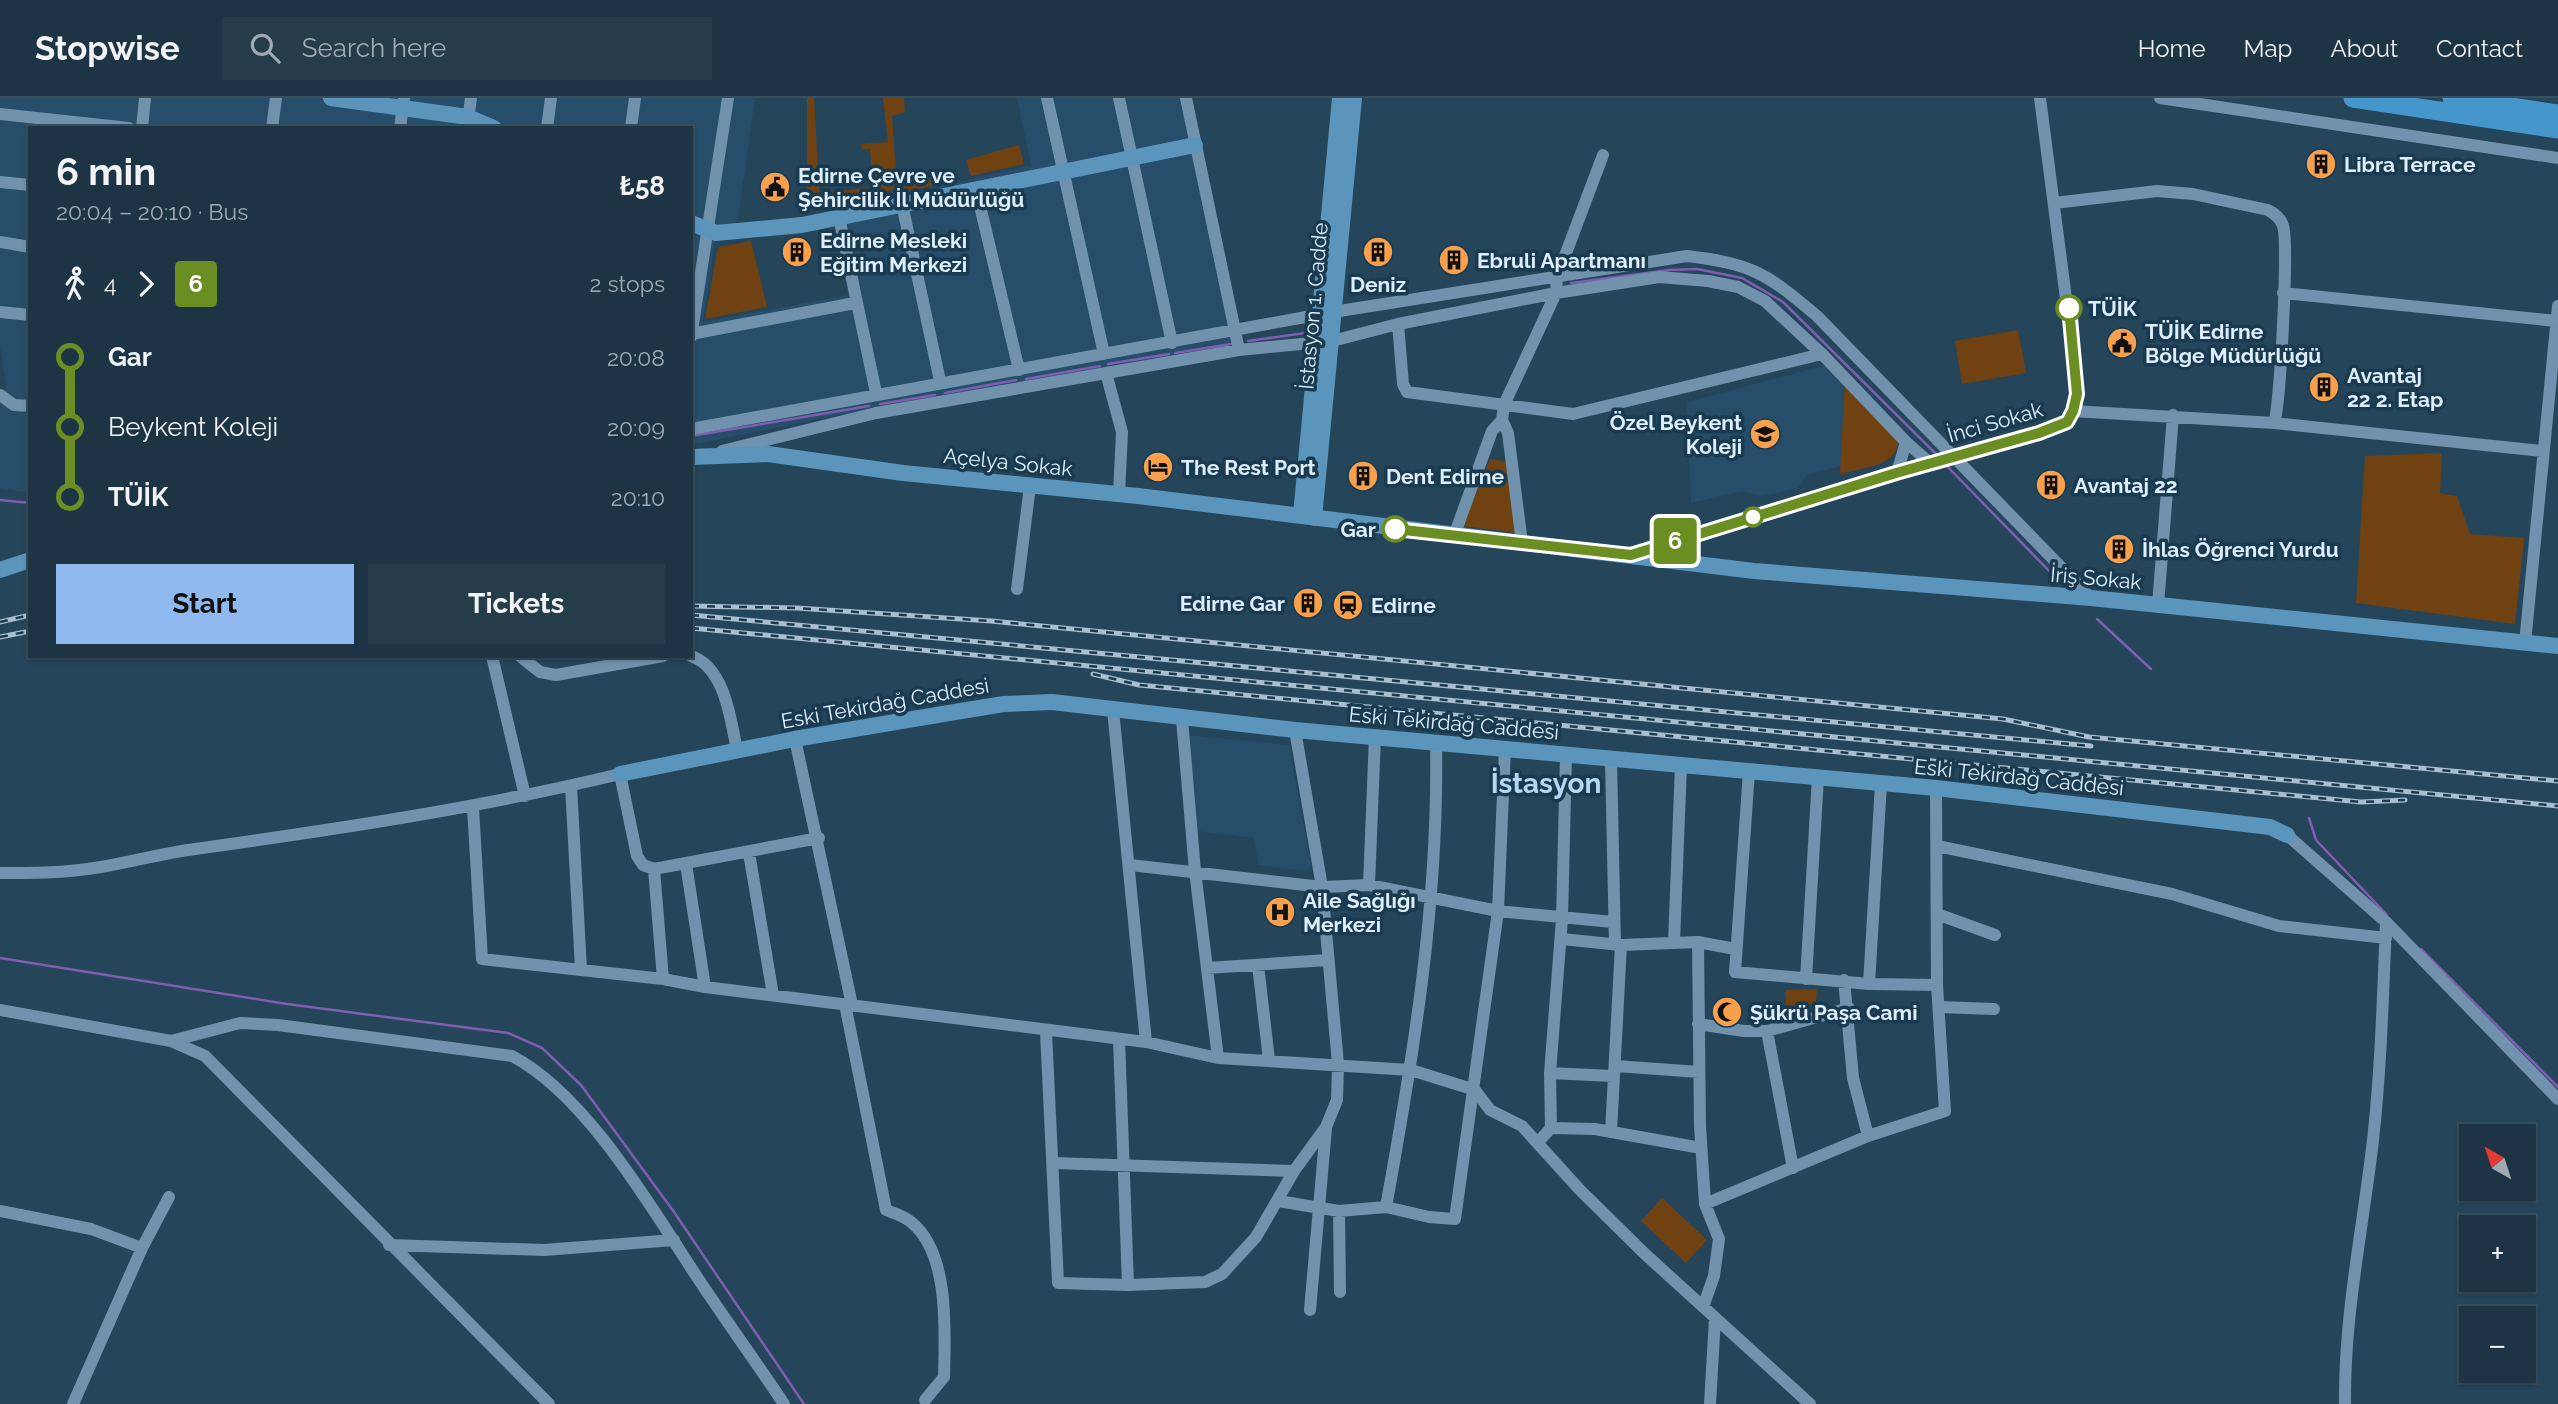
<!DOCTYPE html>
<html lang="en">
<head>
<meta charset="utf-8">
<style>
	body { margin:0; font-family:Raleway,sans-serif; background:#253c4b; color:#f1f3f6; height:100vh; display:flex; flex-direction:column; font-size:26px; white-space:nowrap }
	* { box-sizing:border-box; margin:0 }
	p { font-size:23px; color:#a0aab2 }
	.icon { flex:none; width:38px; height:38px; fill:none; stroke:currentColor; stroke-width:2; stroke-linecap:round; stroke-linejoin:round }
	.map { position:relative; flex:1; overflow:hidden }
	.details { position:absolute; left:28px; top:28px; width:665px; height:532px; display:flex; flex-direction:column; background:#1c3444; border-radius:0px; box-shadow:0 2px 5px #0004,0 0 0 2px #3a4f5d }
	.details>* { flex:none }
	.badge { padding:0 14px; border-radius:5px; font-size:24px; line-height:46px }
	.needle { width:46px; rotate:321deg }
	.buttons { position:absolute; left:2459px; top:1026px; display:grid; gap:14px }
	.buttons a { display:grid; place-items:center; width:77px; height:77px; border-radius:0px; background:#1c3444; box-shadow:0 2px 5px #0004,0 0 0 2px #3a4f5d; font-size:35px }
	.map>.badge { position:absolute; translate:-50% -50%; box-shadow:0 0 0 4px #fff }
	.legs { display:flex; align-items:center; gap:10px; height:77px; padding:0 28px; font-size:23px }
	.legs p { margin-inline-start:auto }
	.overview { display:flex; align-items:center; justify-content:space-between; height:119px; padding:0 28px }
	h1 { font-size:38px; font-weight:700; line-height:52px }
	.button { display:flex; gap:14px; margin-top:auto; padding:14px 28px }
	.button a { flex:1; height:80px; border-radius:0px; background:#90b9f0; color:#111; font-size:28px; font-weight:700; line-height:80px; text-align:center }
	.button a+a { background:#253c4b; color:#f1f3f6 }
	ul { padding:0 28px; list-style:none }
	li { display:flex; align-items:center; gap:24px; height:70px; font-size:26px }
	li i { display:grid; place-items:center; width:10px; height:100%; margin:0 9px; background:currentColor }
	li i::after { content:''; width:18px; height:18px; margin:-9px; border:5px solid; border-radius:50%; background:#1c3444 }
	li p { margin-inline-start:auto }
	li:first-child i { background:linear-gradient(#0000 50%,currentColor 0) }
	li:last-child i { background:linear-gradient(currentColor 50%,#0000 0) }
	header { display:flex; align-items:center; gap:42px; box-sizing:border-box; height:98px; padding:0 35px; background:#1c3444; border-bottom:2px solid #3a4f5d }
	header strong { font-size:33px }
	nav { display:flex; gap:38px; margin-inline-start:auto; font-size:24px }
	.search { width:490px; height:63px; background:#253c4b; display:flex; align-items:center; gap:18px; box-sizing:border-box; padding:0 24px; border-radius:0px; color:#a0aab2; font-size:26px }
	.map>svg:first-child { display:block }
</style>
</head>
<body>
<header>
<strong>Stopwise</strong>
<div class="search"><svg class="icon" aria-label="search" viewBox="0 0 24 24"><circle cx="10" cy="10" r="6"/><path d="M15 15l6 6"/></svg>Search here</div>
<nav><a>Home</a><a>Map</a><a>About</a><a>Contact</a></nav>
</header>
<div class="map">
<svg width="2558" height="1306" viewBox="0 0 2558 1306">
	<rect width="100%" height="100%" fill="#25455b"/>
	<path fill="#264d69" d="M0,0H755L738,122L715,143L703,224L848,197L835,113L1031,67L1017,0H1186L1239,252L870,311L691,347V30H30V395L0,390V311L6,287L0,249Z
		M1822,268L1833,269L1845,282L1841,368L1807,377L1798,390L1759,399L1744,393L1691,405L1687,304Z
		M1187,637L1289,647L1311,767L1306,773L1258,767L1254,740L1197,733Z"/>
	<path fill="#714211" d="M807,0H814L820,107L807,109Z
		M883,0H904L905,14L892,18L897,91L832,104V94L873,89L870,51H862L861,46L888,44Z
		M1019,47L1024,66L971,78L966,62Z
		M951,73L953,83L904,94L902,86Z
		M751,143L767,209L705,221L718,149Z
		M2018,232L2026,275L1962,286L1955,243Z
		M1845,282L1898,342C1899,369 1860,370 1840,376Z
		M2442,355L2440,395L2457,398L2470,436L2524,440L2515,526L2356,505L2365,358Z
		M1490,361L1510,364L1518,435L1463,428Z
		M1817,891L1816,904L1787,914L1785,892Z
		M1662,1100L1707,1142L1686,1165L1641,1123Z"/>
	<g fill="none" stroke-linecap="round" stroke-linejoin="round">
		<path stroke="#7f5db0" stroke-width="2.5" d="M1571,185L1669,172L1697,171L1742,180L1783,204L1937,357
			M1248,243L1312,234
			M1175,255L1231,246
			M1108,266L1169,256
			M1026,281L1100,268
			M945,295L1016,282
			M880,306L935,297
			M691,338L869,308
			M1944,365L2057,481
			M0,402L30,405
			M2097,521L2151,571
			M2309,720L2316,742L2387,817
			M2421,851L2558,989
			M0,860L287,906L508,935L542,950L581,987L674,1114L804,1306"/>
		<path stroke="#7092ac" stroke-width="12" d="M1047,0L1104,256
			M1119,0L1172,245
			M1186,0L1239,252
			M2160,0L2558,60
			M0,16L129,30
			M142,30L145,0
			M272,30L276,0
			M400,30L404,0
			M467,30L471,0
			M547,30L551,0
			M631,30L635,0
			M0,84L30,87
			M976,91L1019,272
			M2054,105L2157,93L2193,96L2268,112C2275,116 2281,120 2283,128C2289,143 2280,312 2274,325
			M902,106L940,283
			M839,119L876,295
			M0,144L30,149
			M2283,195L2556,223
			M0,214L30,217
			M1398,226L1403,286L1407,294L1573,316L1822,256
			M691,236L855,205
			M691,239L728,0
			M1106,275L1122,334L1119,397
			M0,297L14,307L30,308
			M2073,313L2274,325L2542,353
			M1502,322L1508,335L1522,445
			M691,331L1333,214L1687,158C1754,166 1767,176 1817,218L2091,500
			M722,353L876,315L1239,252L1332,243L1398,226L1556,195L1659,179L1708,183L1738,189L1765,203L1822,256L1906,344L1930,365
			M1897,375L1906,344
			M1454,438L1492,333L1502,322L1504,307L1556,195L1557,179L1603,57
			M1631,457L1955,357L2039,335L2067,324L2073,313L2077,296L2075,270L2040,0
			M1017,491L1030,388
			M2158,507L2173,317
			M2525,545L2558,208
			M492,558L525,698
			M520,558L540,574L556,577L663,558
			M691,558C725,569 731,623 737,653
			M1113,612L1146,944
			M1182,621L1195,773L1218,960
			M795,641L852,907
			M1611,661L1615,847
			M1749,673L1735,874L1869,886L1937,887
			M571,688L581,871
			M473,710L482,861L663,881L705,889L1146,944L1218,960L1411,972L1475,992L1490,1012L1522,1028L1580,1092L1645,1156L1810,1306
			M2287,737L2386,824L2558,1001
			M1937,748L2172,796L2279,828L2386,840
			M749,755L773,897
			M686,766L705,889
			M1130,767L1322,789L1369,787L1498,813L1613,824
			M654,771L663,881
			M0,775C34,775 67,775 101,769C132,764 163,755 195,751C338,731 479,710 620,676L637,758L643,767L654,771L819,740
			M1369,787L1375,638
			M1937,816L1995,837
			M1562,841L1621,847L1698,844L1735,851
			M1674,844L1681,667
			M1698,844L1700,1028L1705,1106L1719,1141L1714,1178L1703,1209
			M1258,867L1269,962
			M1207,870L1327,862
			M1806,881L1818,679
			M1844,882L1853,980L1868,1038
			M1869,886L1881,686
			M845,906L886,1112C894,1115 904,1118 911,1124C950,1155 945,1234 944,1279L925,1302
			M1939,909L1994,911
			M0,912L171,943L205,958L549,1306
			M1698,926L1744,933H1767L1849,910
			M1767,933L1793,1070
			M1046,934L1058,1185L1128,1187L1205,1184L1222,1176L1256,1139L1294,1073L1326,1029L1337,1002L1338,966L1322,789L1295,632
			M1119,941L1128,1187
			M171,943L240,925L278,927L512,958C587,997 652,1111 699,1182C727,1224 756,1264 784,1306
			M1616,968L1699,974
			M1550,975L1613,978
			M1551,1030L1595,1031L1701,1050
			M1611,1034L1621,847
			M1538,1044L1551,1030L1550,975L1562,821L1566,657
			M1053,1065L1294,1073
			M1278,1103L1339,1113L1386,1109L1429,1119L1455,1121L1498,813L1505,650
			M1705,1106L1868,1038L1945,1013L1937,887L1936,690
			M1386,1109C1414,955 1439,801 1436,645
			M0,1113L91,1131L142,1150
			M1339,1113L1340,1194
			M389,1147L544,1152L674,1142
			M1310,1212L1326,1030
			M73,1306L142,1150L169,1099
			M1710,1306L1715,1220
			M2345,1306C2344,1217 2363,1130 2373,1042C2381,970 2383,897 2386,824"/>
		<path stroke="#5b95bc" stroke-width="16" d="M331,0L468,19L494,30
			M691,125L716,135L802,127L1195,47
			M691,359L768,356L903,375L1138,398L1754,473L2091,500L2558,548
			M1301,417L1340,0
			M1314,420L1354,0
			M0,472L30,462
			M620,676L795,641L955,614L1004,606L1052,604L1295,632L1936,690L2270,729L2287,737"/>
		<path stroke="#4597cb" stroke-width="19" d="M2353,0L2558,31
			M2452,0L2558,16"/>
		<g stroke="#a9bfcf" stroke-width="5">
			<path id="rail" d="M691,508L797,510L991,523L2003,621L2089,639L2558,683
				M691,517L2091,648
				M0,524L30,517
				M691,530L2558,708
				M0,539L30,533
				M1093,576L1139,587L2361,704L2405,702"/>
		</g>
		<use href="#rail" stroke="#1a3a50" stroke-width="2.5" stroke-dasharray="8" stroke-linecap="butt"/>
	</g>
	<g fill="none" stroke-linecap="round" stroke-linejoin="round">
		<g stroke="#fff" stroke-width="16">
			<path id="line-1" d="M1395,431L1631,457L1896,375L2039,335L2067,324L2073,313L2077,296L2069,210"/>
		</g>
		<use href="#line-1" stroke="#6b8e23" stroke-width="10"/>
	</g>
	<defs>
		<g id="building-disc" transform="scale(1.575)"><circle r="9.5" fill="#f9a04c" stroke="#1a3a50"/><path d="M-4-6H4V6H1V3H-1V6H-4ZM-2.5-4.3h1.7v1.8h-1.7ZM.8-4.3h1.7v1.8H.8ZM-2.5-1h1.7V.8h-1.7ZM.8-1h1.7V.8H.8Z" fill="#111"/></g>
		<g id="civic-disc" transform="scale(1.575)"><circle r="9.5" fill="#f9a04c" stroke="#1a3a50"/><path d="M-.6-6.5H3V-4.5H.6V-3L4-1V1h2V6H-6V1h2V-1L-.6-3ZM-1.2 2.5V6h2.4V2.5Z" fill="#111"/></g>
		<g id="school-disc" transform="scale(1.575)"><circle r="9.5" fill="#f9a04c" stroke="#1a3a50"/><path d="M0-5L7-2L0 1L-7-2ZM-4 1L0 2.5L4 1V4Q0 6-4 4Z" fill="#111"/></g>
		<g id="hotel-disc" transform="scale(1.575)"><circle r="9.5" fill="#f9a04c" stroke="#1a3a50"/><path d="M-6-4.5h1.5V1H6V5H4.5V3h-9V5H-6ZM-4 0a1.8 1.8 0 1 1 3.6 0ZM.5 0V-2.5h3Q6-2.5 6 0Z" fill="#111"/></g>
		<g id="station-disc" transform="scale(1.575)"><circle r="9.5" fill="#f9a04c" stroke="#1a3a50"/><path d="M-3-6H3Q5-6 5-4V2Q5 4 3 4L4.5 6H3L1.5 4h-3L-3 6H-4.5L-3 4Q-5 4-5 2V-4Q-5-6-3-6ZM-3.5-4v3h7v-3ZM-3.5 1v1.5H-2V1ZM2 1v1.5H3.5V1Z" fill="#111"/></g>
		<g id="hospital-disc" transform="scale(1.575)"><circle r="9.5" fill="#f9a04c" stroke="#1a3a50"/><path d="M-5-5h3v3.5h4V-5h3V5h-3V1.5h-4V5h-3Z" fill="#111"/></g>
		<g id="mosque-disc" transform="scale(1.575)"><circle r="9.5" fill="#f9a04c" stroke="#1a3a50"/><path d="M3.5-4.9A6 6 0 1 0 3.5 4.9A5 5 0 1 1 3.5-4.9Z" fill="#111"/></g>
	</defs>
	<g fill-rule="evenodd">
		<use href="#building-disc" x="2321" y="66"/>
		<use href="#civic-disc" x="775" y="89"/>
		<use href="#building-disc" x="797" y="154"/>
		<use href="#building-disc" x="1378" y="154"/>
		<use href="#building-disc" x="1454" y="162"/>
		<use href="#civic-disc" x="2122" y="245"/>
		<use href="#building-disc" x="2324" y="289"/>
		<use href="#school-disc" x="1765" y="336"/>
		<use href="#hotel-disc" x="1158" y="369"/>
		<use href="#building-disc" x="1363" y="378"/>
		<use href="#building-disc" x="2051" y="387"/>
		<use href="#building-disc" x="2119" y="451"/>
		<use href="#building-disc" x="1308" y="505"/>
		<use href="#station-disc" x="1348" y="507"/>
		<use href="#hospital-disc" x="1280" y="814"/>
		<use href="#mosque-disc" x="1727" y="914"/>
	</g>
	<g fill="#fff" stroke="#6b8e23" stroke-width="3.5">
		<circle cx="2069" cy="210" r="12"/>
		<circle cx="1753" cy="419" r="9"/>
		<circle cx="1395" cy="431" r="12"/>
	</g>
	<g text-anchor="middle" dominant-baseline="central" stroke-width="7" stroke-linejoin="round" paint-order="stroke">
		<g font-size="21" font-weight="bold" fill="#ddeffd" stroke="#1a3a50" text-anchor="start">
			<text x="2344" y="66">Libra Terrace</text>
			<text x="798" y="77">Edirne Çevre ve<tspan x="798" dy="24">Şehircilik İl Müdürlüğü</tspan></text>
			<text x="820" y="142">Edirne Mesleki<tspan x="820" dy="24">Eğitim Merkezi</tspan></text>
			<text x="1477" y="162">Ebruli Apartmanı</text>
			<text x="1378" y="186" text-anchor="middle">Deniz</text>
			<text x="2145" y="233">TÜİK Edirne<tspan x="2145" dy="24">Bölge Müdürlüğü</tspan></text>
			<text x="2347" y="277">Avantaj<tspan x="2347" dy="24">22 2. Etap</tspan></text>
			<text x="1742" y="324" text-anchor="end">Özel Beykent<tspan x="1742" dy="24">Koleji</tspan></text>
			<text x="1181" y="369">The Rest Port</text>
			<text x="1386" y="378">Dent Edirne</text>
			<text x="2074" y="387">Avantaj 22</text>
			<text x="2142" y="451">İhlas Öğrenci Yurdu</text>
			<text x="1285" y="505" text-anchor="end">Edirne Gar</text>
			<text x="1371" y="507">Edirne</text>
			<text x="1303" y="802">Aile Sağlığı<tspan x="1303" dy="24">Merkezi</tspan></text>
			<text x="1750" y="914">Şükrü Paşa Cami</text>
		</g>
		<g font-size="21" fill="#ddeffd" stroke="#1a3a50">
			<text transform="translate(1313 208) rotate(-85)">İstasyon 1. Cadde</text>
			<text transform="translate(1995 324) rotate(-16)">İnci Sokak</text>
			<text transform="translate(1008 364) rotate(6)">Açelya Sokak</text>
			<text transform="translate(2096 480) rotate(5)">İriş Sokak</text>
			<text transform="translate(885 605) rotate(-10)">Eski Tekirdağ Caddesi</text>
			<text transform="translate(1454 625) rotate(5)">Eski Tekirdağ Caddesi</text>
			<text transform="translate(2019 679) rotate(6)">Eski Tekirdağ Caddesi</text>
		</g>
		<g font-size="21" font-weight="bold" fill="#ddeffd" stroke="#1a3a50" text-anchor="start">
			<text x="2088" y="210">TÜİK</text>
			<text x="1376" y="431" text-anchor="end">Gar</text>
		</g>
		<g font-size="28" font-weight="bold" fill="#b4d8f4" stroke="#1a3a50">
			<text x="1546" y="685">İstasyon</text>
		</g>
	</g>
</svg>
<div class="buttons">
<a><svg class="needle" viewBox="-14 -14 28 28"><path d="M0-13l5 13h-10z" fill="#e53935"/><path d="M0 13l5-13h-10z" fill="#a0aab2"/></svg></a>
<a>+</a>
<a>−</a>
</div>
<b class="badge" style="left:1675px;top:443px;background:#6b8e23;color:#fff">6</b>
<section class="details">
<div class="overview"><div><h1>6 min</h1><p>20:04 – 20:10 · Bus</p></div><b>₺58</b></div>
<div class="legs"><svg class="icon" aria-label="walk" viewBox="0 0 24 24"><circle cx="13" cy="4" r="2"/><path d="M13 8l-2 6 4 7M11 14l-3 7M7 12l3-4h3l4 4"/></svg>4<svg class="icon" aria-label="forward" viewBox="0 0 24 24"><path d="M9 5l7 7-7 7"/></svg><b class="badge" style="background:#6b8e23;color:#fff">6</b><p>2 stops</p></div>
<ul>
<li><i style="color:#6b8e23"></i><b>Gar</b><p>20:08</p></li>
<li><i style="color:#6b8e23"></i><span>Beykent Koleji</span><p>20:09</p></li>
<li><i style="color:#6b8e23"></i><b>TÜİK</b><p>20:10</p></li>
</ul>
<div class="button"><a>Start</a><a>Tickets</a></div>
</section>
</div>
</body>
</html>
